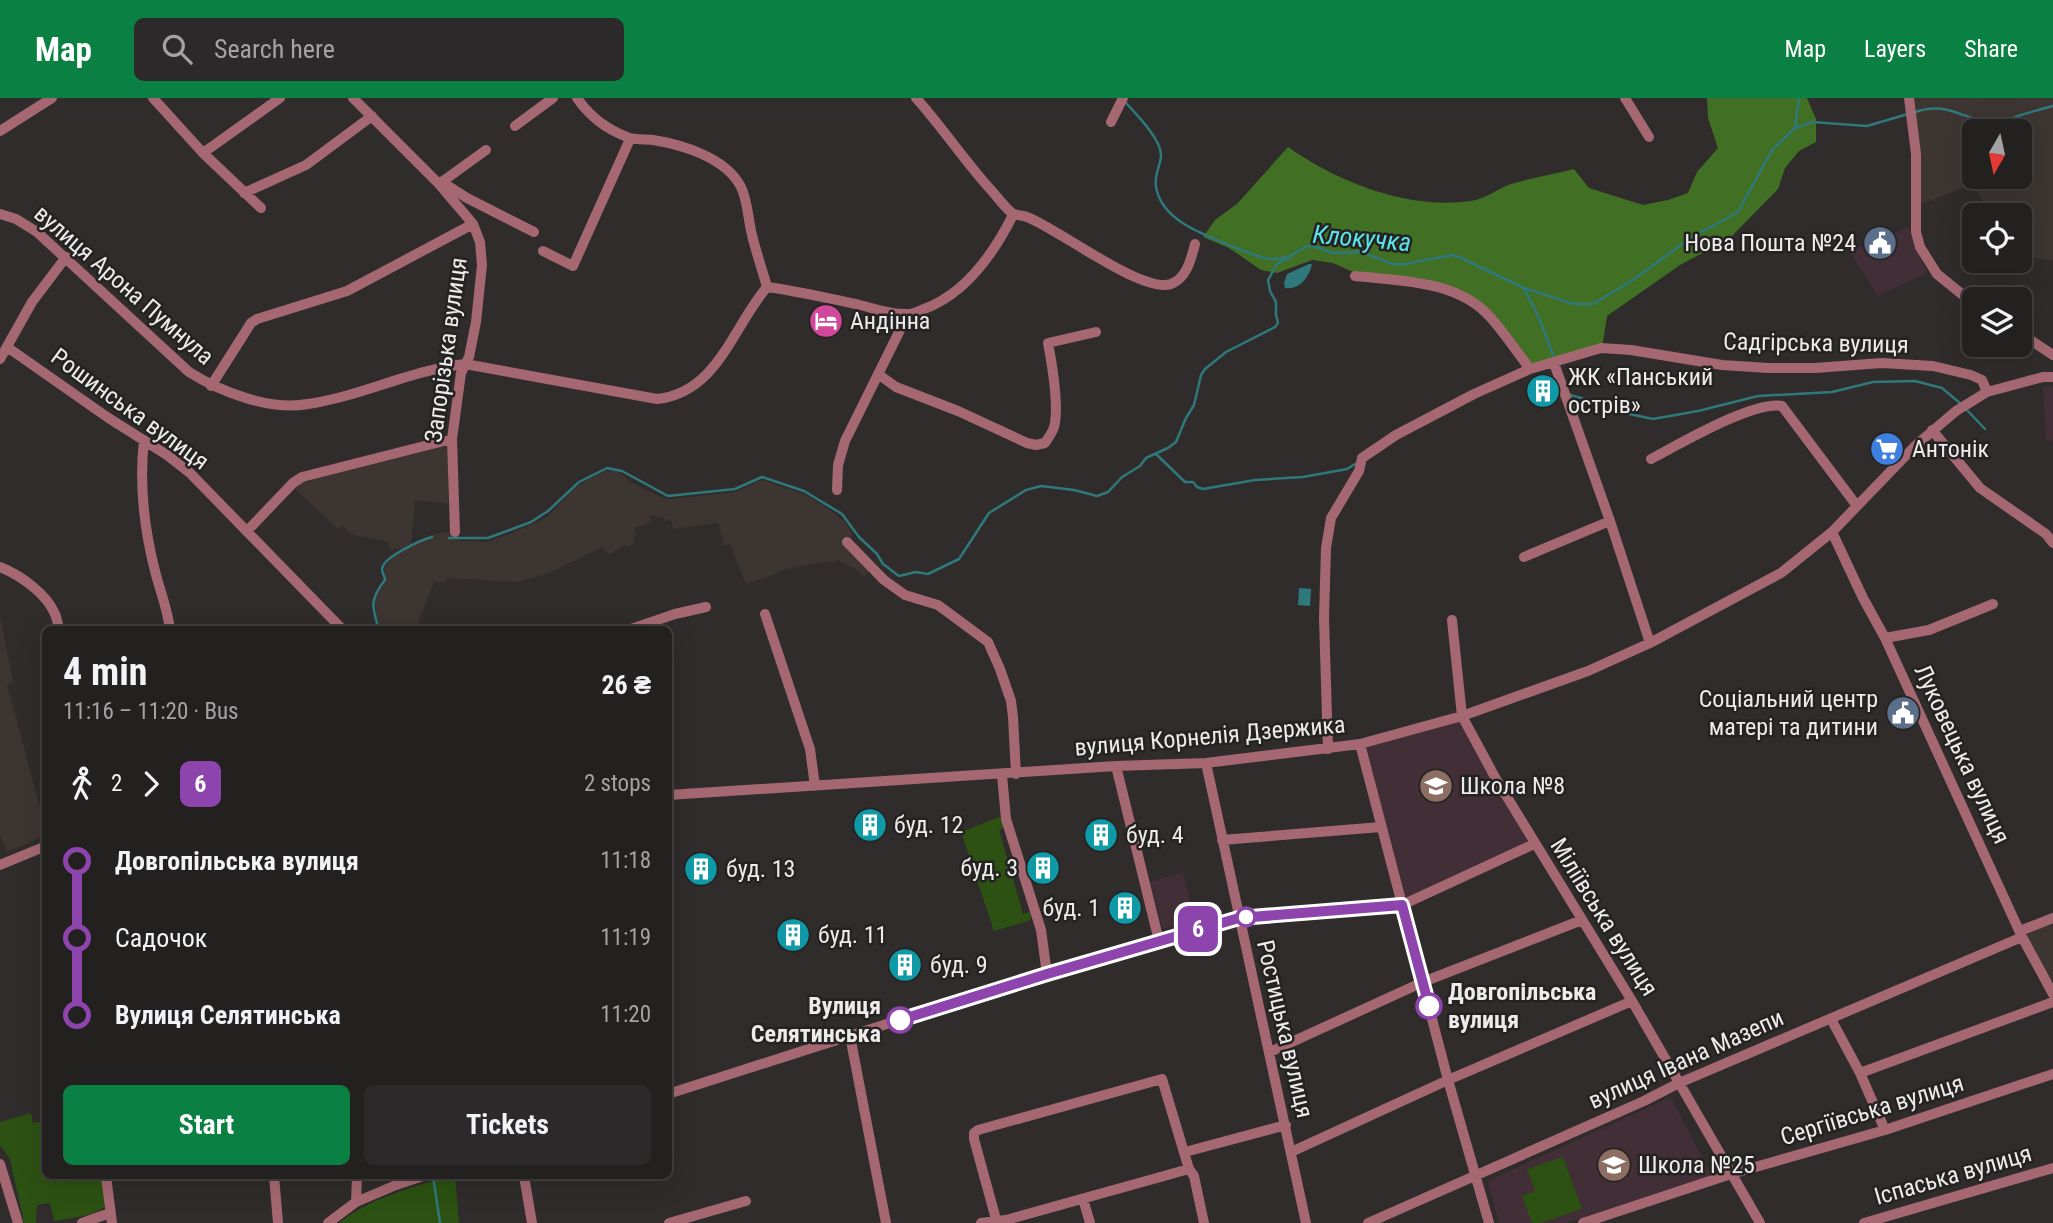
<!DOCTYPE html>
<html lang="en">
<head>
<meta charset="utf-8">
<style>
	body { margin:0; font-family:"Roboto Condensed",sans-serif; background:#2b2929; color:#f1f3f6; height:100vh; display:flex; flex-direction:column; font-size:26px; white-space:nowrap }
	* { box-sizing:border-box; margin:0 }
	p { font-size:23px; color:#a3a3a5 }
	.icon { flex:none; width:38px; height:38px; fill:none; stroke:currentColor; stroke-width:2; stroke-linecap:round; stroke-linejoin:round }
	.map { position:relative; flex:1; overflow:hidden }
	.sheet { position:absolute; left:42px; top:528px; width:630px; height:553px; display:flex; flex-direction:column; background:#232120; border-radius:10px; box-shadow:0 7px 28px #0002,0 0 0 2px #403e3e }
	.sheet>* { flex:none }
	.badge { padding:0 14px; border-radius:10px; font-size:24px; line-height:46px }
	.needle { width:46px; rotate:189deg }
	.tools { position:absolute; left:1962px; top:21px; display:grid; gap:14px }
	.tools a { display:grid; place-items:center; width:70px; height:70px; border-radius:10px; background:#232120; box-shadow:0 7px 28px #0002,0 0 0 2px #403e3e; font-size:35px }
	.map>.badge { position:absolute; translate:-50% -50%; box-shadow:0 0 0 4px #fff }
	.legs { display:flex; align-items:center; gap:10px; height:77px; padding:0 21px; font-size:23px }
	.legs p { margin-inline-start:auto }
	.summary { display:flex; align-items:center; justify-content:space-between; height:119px; padding:0 21px }
	h1 { font-size:38px; font-weight:700; line-height:52px }
	.button { display:flex; gap:14px; margin-top:auto; padding:14px 21px }
	.button a { flex:1; height:80px; border-radius:10px; background:#0b8043; color:#fff; font-size:28px; font-weight:700; line-height:80px; text-align:center }
	.button a+a { background:#2b2929; color:#f1f3f6 }
	ul { padding:0 21px; list-style:none }
	li { display:flex; align-items:center; gap:24px; height:77px; font-size:26px }
	li i { display:grid; place-items:center; width:10px; height:100%; margin:0 9px; background:currentColor }
	li i::after { content:''; width:18px; height:18px; margin:-9px; border:5px solid; border-radius:50%; background:#232120 }
	li p { margin-inline-start:auto }
	li:first-child i { background:linear-gradient(#0000 50%,currentColor 0) }
	li:last-child i { background:linear-gradient(currentColor 50%,#0000 0) }
	header { display:flex; align-items:center; gap:42px; box-sizing:border-box; height:98px; padding:0 35px; background:#0b8043; color:#fff }
	header strong { font-size:33px }
	nav { display:flex; gap:38px; margin-inline-start:auto; font-size:24px }
	.search { width:490px; height:63px; background:#2b2929; display:flex; align-items:center; gap:18px; box-sizing:border-box; padding:0 24px; border-radius:10px; color:#a3a3a5; font-size:26px }
	.map>svg:first-child { display:block }
</style>
</head>
<body>
<header>
<strong>Map</strong>
<div class="search"><svg class="icon" aria-label="search" viewBox="0 0 24 24"><circle cx="10" cy="10" r="6"/><path d="M15 15l6 6"/></svg>Search here</div>
<nav><a>Map</a><a>Layers</a><a>Share</a></nav>
</header>
<div class="map">
<svg width="2053" height="1125" viewBox="0 0 2053 1125">
	<rect width="100%" height="100%" fill="#2f2c2b"/>
	<path fill="#412e36" d="M1908,129L1927,175L1878,198L1849,153Z
		M2053,288V343L2046,342L2043,289Z"/>
	<path fill="#3d3531" fill-rule="evenodd" d="M1911,0H2053V163L2020,157V117H1983L1980,113L1986,109L1973,86L1917,108ZM1974,33H2020V79H1974Z
		M446,348L449,352L448,406L415,402L411,449L430,437L452,433L453,442L480,444H487L515,434L547,419L574,391L588,381L604,373L613,372L618,373L632,385L663,400L671,401L736,394L761,382L805,396L836,416L842,422L843,421L853,437L847,444L869,473L864,479L856,471L836,461L834,465L829,463L782,472L770,478L746,486L730,446L724,447L718,425L673,431L672,424L666,421L649,417L651,424L634,430L636,438L633,439L635,446L627,449L626,447L622,448L610,457L602,449L549,475L518,484L447,480L446,484H434L415,532H381L376,519L375,499L386,483L384,470L397,455L408,450L389,452V444L357,438L345,433L346,431L342,427L338,431L295,391L301,384H309L315,380Z
		M0,518L13,584L7,586L46,732L45,738L7,754L0,737Z
		M2053,820V884L2020,833Z"/>
	<path fill="#412e37" d="M1462,619L1534,745L1403,806L1361,646Z
		M1183,774L1194,822L1163,831L1150,784Z
		M1671,999L1712,1078L1639,1103L1565,1125H1499L1487,1083Z"/>
	<path fill="#2c5112" d="M999,719L1003,721L1005,728L999,732L1023,816L1030,814L1031,820L1028,823L994,833L961,734Z
		M31,1015L33,1025L45,1023L46,1078H103L107,1102L104,1110L89,1117L56,1123H54L50,1105L37,1107L36,1125H24L10,1061L0,1047V1024Z
		M1563,1059L1582,1111L1541,1125H1532L1522,1098L1535,1093L1527,1071Z
		M448,1078H455L459,1125H339C370,1100 411,1090 448,1078Z"/>
	<path fill="#417024" d="M1707,0H1807L1816,21V44L1799,53L1785,70L1778,91L1729,141L1680,167L1607,218L1602,250L1530,272L1489,218L1464,200L1353,174L1333,165L1312,162L1277,175L1261,172L1229,150L1203,139L1215,122L1237,106L1288,49C1339,85 1413,114 1476,102C1488,99 1499,90 1511,86C1532,80 1553,76 1574,71L1589,90L1643,107L1668,102L1688,95L1697,74L1718,50L1708,20Z"/>
	<path fill="#2f787b" d="M1309,166H1312C1309,180 1299,192 1285,190L1284,185L1287,176Z
		M1299,490L1311,491L1310,508L1298,507Z"/>
	<g fill="none" stroke-linecap="round" stroke-linejoin="round">
		<path stroke="#2f787b" stroke-width="2.5" d="M1126,5C1136,16 1162,42 1161,58C1160,69 1154,77 1156,89C1162,124 1206,137 1234,149C1245,153 1257,159 1269,161C1276,162 1283,158 1290,160
			M1915,14C1949,2 1964,24 1995,24C2004,25 2012,20 2021,17C2031,14 2042,11 2053,8
			M1795,30L1799,0
			M1524,190L1539,220L1553,257
			M1570,297L1599,305L1615,313L1653,321L1698,313L1758,298L1832,294L1873,284L1915,283L1942,290L1961,306
			M1966,311L1985,331
			M1156,356L1185,384H1193L1197,389L1203,391L1255,382L1303,379L1347,371L1355,366
			M449,440H488L531,424L548,413L579,384L607,370L622,373L668,398L735,391L762,379L804,393L842,416L859,439L877,456L883,466L899,478L916,474L928,476L959,461L989,415L1026,392L1041,388L1074,392L1097,398L1108,394L1122,379L1140,368L1146,360L1168,350L1176,344L1186,320L1194,307L1201,277L1205,271L1226,254L1275,229L1278,225L1276,217V204L1270,193L1268,182L1277,166L1307,148H1313L1333,155L1361,154L1393,166H1405L1452,157L1459,159L1524,190L1574,206H1593L1633,182L1689,141L1738,114L1772,52L1795,30L1812,24L1867,28L1908,16
			M379,532C372,509 369,502 385,482C385,478 382,475 382,471C383,459 421,442 432,439
			M433,1078L440,1125"/>
		<path stroke="#a56872" stroke-width="10" d="M153,0L203,55L261,110
			M353,0L439,86L473,126L480,144L482,167L476,224L469,259L461,275L452,341L455,434
			M577,0C590,19 606,31 627,39C634,42 645,41 653,42C684,47 726,60 741,89C748,103 748,122 752,137C756,154 762,171 767,189
			M916,0C942,29 964,62 990,91C997,98 1004,109 1012,115C1016,118 1022,117 1027,119C1057,130 1142,196 1171,186C1187,180 1191,161 1195,146
			M1625,0L1649,39
			M1909,0L1916,56V134L1920,149L1937,176L1974,206
			M1111,24L1123,0
			M515,28L553,0
			M0,33L52,0
			M203,55L280,0
			M439,86L486,52
			M441,86H445L467,100L534,134
			M244,95L306,67L372,18
			M0,116L16,121L37,134L189,274C221,294 270,313 308,306C362,298 411,272 465,266L657,301C718,294 732,230 767,189C797,193 826,200 856,206C873,210 891,217 909,216C914,216 919,213 924,211C965,196 994,155 1013,117
			M543,153L573,168L630,41
			M1355,178C1401,183 1458,182 1491,220C1505,236 1517,254 1530,271
			M2020,235L2053,257
			M7,249L107,319L167,357L190,375L343,532
			M0,261L32,204L66,159
			M1554,265L1610,423
			M878,276L896,289L958,313L1027,345L1036,347L1045,345C1049,339 1054,333 1055,325C1058,305 1052,266 1048,245L1096,234
			M211,288L251,225L257,221L347,193L473,126
			M1932,332L1980,390L2046,436L2053,445
			M144,342C139,386 144,430 155,473C160,493 168,512 170,532
			M1651,361C1678,347 1754,302 1782,308L1857,408
			M837,392L838,367L845,343L904,224L910,216
			M247,433L293,385L302,379L452,341
			M1832,434L1863,500L1885,540L2022,839L2053,896
			M847,444L884,482L905,497L938,507L988,544L1000,571L1011,603L1013,619L1016,676
			M1524,459L1610,423L1650,545
			M0,469C20,477 46,495 55,516C57,520 58,527 59,532
			M765,516L810,651L815,688
			M1452,522L1462,618L1496,681L1632,903L1760,1125
			M628,532L675,516L706,509
			M1885,540L1929,532L1993,506
			M1360,646L1448,982L1489,1125
			M1328,651L1324,520L1326,450L1331,420L1359,373L1362,360L1396,337L1474,296L1530,271L1601,250L1631,252L1722,267L1768,270H1815L1882,265L1933,268L1971,277L1982,282L1987,294
			M1206,665L1306,1125
			M1116,668L1159,843
			M1002,677L1006,721L1041,832L1047,876
			M668,697L1116,668L1206,665L1360,646L1462,618L1588,573L1650,545L1781,475L1832,434L1916,347L1956,313L1987,294L2043,279H2053
			M1222,742L1381,729
			M0,767L46,748
			M2020,833L2053,820
			M1831,921L1860,975L1885,1032
			M850,938L886,1125
			M1270,954L1423,884L1582,822
			M1860,975L2053,904
			M668,996L971,899L1227,823L1239,820L1402,807L1534,746
			M1185,1054L1286,1027
			M1291,1054L1448,982L1632,903
			M0,1066L18,1125
			M106,1078L112,1125
			M274,1078L278,1125
			M524,1078L532,1125
			M1083,1101L1090,1125
			M356,1104L357,1078
			M82,1125L110,1115
			M328,1125L356,1104L396,1087L423,1078
			M669,1125L746,1103
			M981,1125L1006,1122L1189,1071
			M997,1125L974,1041V1035L978,1032L1162,981L1189,1071L1194,1078L1204,1125
			M1368,1125L1644,1003L1679,985L2022,839
			M1583,1125L1731,1076L1885,1032L2053,976
			M1864,1125L2053,1070"/>
	</g>
	<g fill="none" stroke-linecap="round" stroke-linejoin="round">
		<g stroke="#fff" stroke-width="16">
			<path id="line-1" d="M900,922L1047,876L1239,820L1402,807L1429,908"/>
		</g>
		<use href="#line-1" stroke="#8e44ad" stroke-width="10"/>
	</g>
	<defs>
		<g id="civic-disc" transform="scale(1.75)"><circle r="9.5" fill="#5c6f8a" stroke="#252322"/><path d="M-.6-6.5H3V-4.5H.6V-3L4-1V1h2V6H-6V1h2V-1L-.6-3ZM-1.2 2.5V6h2.4V2.5Z" fill="#fff"/></g>
		<g id="hotel-disc" transform="scale(1.75)"><circle r="9.5" fill="#d1479c" stroke="#252322"/><path d="M-6-4.5h1.5V1H6V5H4.5V3h-9V5H-6ZM-4 0a1.8 1.8 0 1 1 3.6 0ZM.5 0V-2.5h3Q6-2.5 6 0Z" fill="#fff"/></g>
		<g id="building-disc" transform="scale(1.75)"><circle r="9.5" fill="#0f9aa8" stroke="#252322"/><path d="M-4-6H4V6H1V3H-1V6H-4ZM-2.5-4.3h1.7v1.8h-1.7ZM.8-4.3h1.7v1.8H.8ZM-2.5-1h1.7V.8h-1.7ZM.8-1h1.7V.8H.8Z" fill="#fff"/></g>
		<g id="supermarket-disc" transform="scale(1.75)"><circle r="9.5" fill="#3f7fe0" stroke="#252322"/><path d="M-6-5.5h2.5l.6 2H6L4.5 2H-2.5L-4.4-4H-6ZM-1.5 3.2a1.3 1.3 0 1 0 .1 0ZM3 3.2a1.3 1.3 0 1 0 .1 0Z" fill="#fff"/></g>
		<g id="school-disc" transform="scale(1.75)"><circle r="9.5" fill="#8d6e63" stroke="#252322"/><path d="M0-5L7-2L0 1L-7-2ZM-4 1L0 2.5L4 1V4Q0 6-4 4Z" fill="#fff"/></g>
	</defs>
	<g fill-rule="evenodd">
		<use href="#civic-disc" x="1880" y="145"/>
		<use href="#hotel-disc" x="826" y="223"/>
		<use href="#building-disc" x="1543" y="293"/>
		<use href="#supermarket-disc" x="1887" y="351"/>
		<use href="#civic-disc" x="1903" y="615"/>
		<use href="#school-disc" x="1436" y="688"/>
		<use href="#building-disc" x="870" y="727"/>
		<use href="#building-disc" x="1101" y="737"/>
		<use href="#building-disc" x="1043" y="770"/>
		<use href="#building-disc" x="701" y="771"/>
		<use href="#building-disc" x="1125" y="810"/>
		<use href="#building-disc" x="793" y="837"/>
		<use href="#building-disc" x="905" y="867"/>
		<use href="#school-disc" x="1614" y="1067"/>
	</g>
	<g fill="#fff" stroke="#8e44ad" stroke-width="3.5">
		<circle cx="1246" cy="819" r="9"/>
		<circle cx="1429" cy="908" r="12"/>
		<circle cx="900" cy="922" r="12"/>
	</g>
	<g text-anchor="middle" dominant-baseline="central" stroke-width="5" stroke-linejoin="round" paint-order="stroke">
		<g font-size="24" fill="#edebeb" stroke="#252322" text-anchor="start">
			<text x="1856" y="145" text-anchor="end">Нова Пошта №24</text>
			<text x="850" y="223">Андінна</text>
			<text x="1568" y="279">ЖК «Панський<tspan x="1568" dy="28">острів»</tspan></text>
			<text x="1912" y="351">Антонік</text>
			<text x="1878" y="601" text-anchor="end">Соціальний центр<tspan x="1878" dy="28">матері та дитини</tspan></text>
			<text x="1460" y="688">Школа №8</text>
			<text x="894" y="727">буд. 12</text>
			<text x="1126" y="737">буд. 4</text>
			<text x="1018" y="770" text-anchor="end">буд. 3</text>
			<text x="726" y="771">буд. 13</text>
			<text x="1100" y="810" text-anchor="end">буд. 1</text>
			<text x="818" y="837">буд. 11</text>
			<text x="930" y="867">буд. 9</text>
			<text x="1638" y="1067">Школа №25</text>
		</g>
		<g font-size="24" fill="#edebeb" stroke="#252322">
			<text transform="translate(124 187) rotate(41)">вулиця Арона Пумнула</text>
			<text transform="translate(1816 245) rotate(1)">Садгірська вулиця</text>
			<text transform="translate(446 252) rotate(-82)">Запорізька вулиця</text>
			<text transform="translate(130 311) rotate(36)">Рошинська вулиця</text>
			<text transform="translate(1210 638) rotate(-5)">вулиця Корнелія Дзержика</text>
			<text transform="translate(1962 656) rotate(65)">Луковецька вулиця</text>
			<text transform="translate(1604 819) rotate(58)">Міліївська вулиця</text>
			<text transform="translate(1285 931) rotate(77)">Ростицька вулиця</text>
			<text transform="translate(1686 961) rotate(-24)">вулиця Івана Мазепи</text>
			<text transform="translate(1872 1012) rotate(-17)">Сергіївська вулиця</text>
			<text transform="translate(1953 1077) rotate(-16)">Іспаська вулиця</text>
		</g>
		<g font-size="24" font-weight="bold" fill="#edebeb" stroke="#252322" text-anchor="start">
			<text x="1448" y="894">Довгопільська<tspan x="1448" dy="28">вулиця</tspan></text>
			<text x="881" y="908" text-anchor="end">Вулиця<tspan x="881" dy="28">Селятинська</tspan></text>
		</g>
		<g font-size="26" font-style="italic" fill="#59e4eb" stroke="#252322">
			<text transform="translate(1362 140) rotate(5)">Клокучка</text>
		</g>
	</g>
</svg>
<div class="tools">
<a><svg class="needle" viewBox="-14 -14 28 28"><path d="M0-13l5 13h-10z" fill="#e53935"/><path d="M0 13l5-13h-10z" fill="#a3a3a5"/></svg></a>
<a><svg class="icon" aria-label="locate" viewBox="0 0 24 24"><circle cx="12" cy="12" r="6"/><path d="M12 2v4M12 18v4M2 12h4M18 12h4"/></svg></a>
<a><svg class="icon" aria-label="layers" viewBox="0 0 24 24"><path d="M12 4l9 5-9 5-9-5zM3 14l9 5 9-5"/></svg></a>
</div>
<b class="badge" style="left:1198px;top:831px;background:#8e44ad;color:#fff">6</b>
<section class="sheet">
<div class="summary"><div><h1>4 min</h1><p>11:16 – 11:20 · Bus</p></div><b>26 ₴</b></div>
<div class="legs"><svg class="icon" aria-label="walk" viewBox="0 0 24 24"><circle cx="13" cy="4" r="2"/><path d="M13 8l-2 6 4 7M11 14l-3 7M7 12l3-4h3l4 4"/></svg>2<svg class="icon" aria-label="forward" viewBox="0 0 24 24"><path d="M9 5l7 7-7 7"/></svg><b class="badge" style="background:#8e44ad;color:#fff">6</b><p>2 stops</p></div>
<ul>
<li><i style="color:#8e44ad"></i><b>Довгопільська вулиця</b><p>11:18</p></li>
<li><i style="color:#8e44ad"></i><span>Садочок</span><p>11:19</p></li>
<li><i style="color:#8e44ad"></i><b>Вулиця Селятинська</b><p>11:20</p></li>
</ul>
<div class="button"><a>Start</a><a>Tickets</a></div>
</section>
</div>
</body>
</html>
